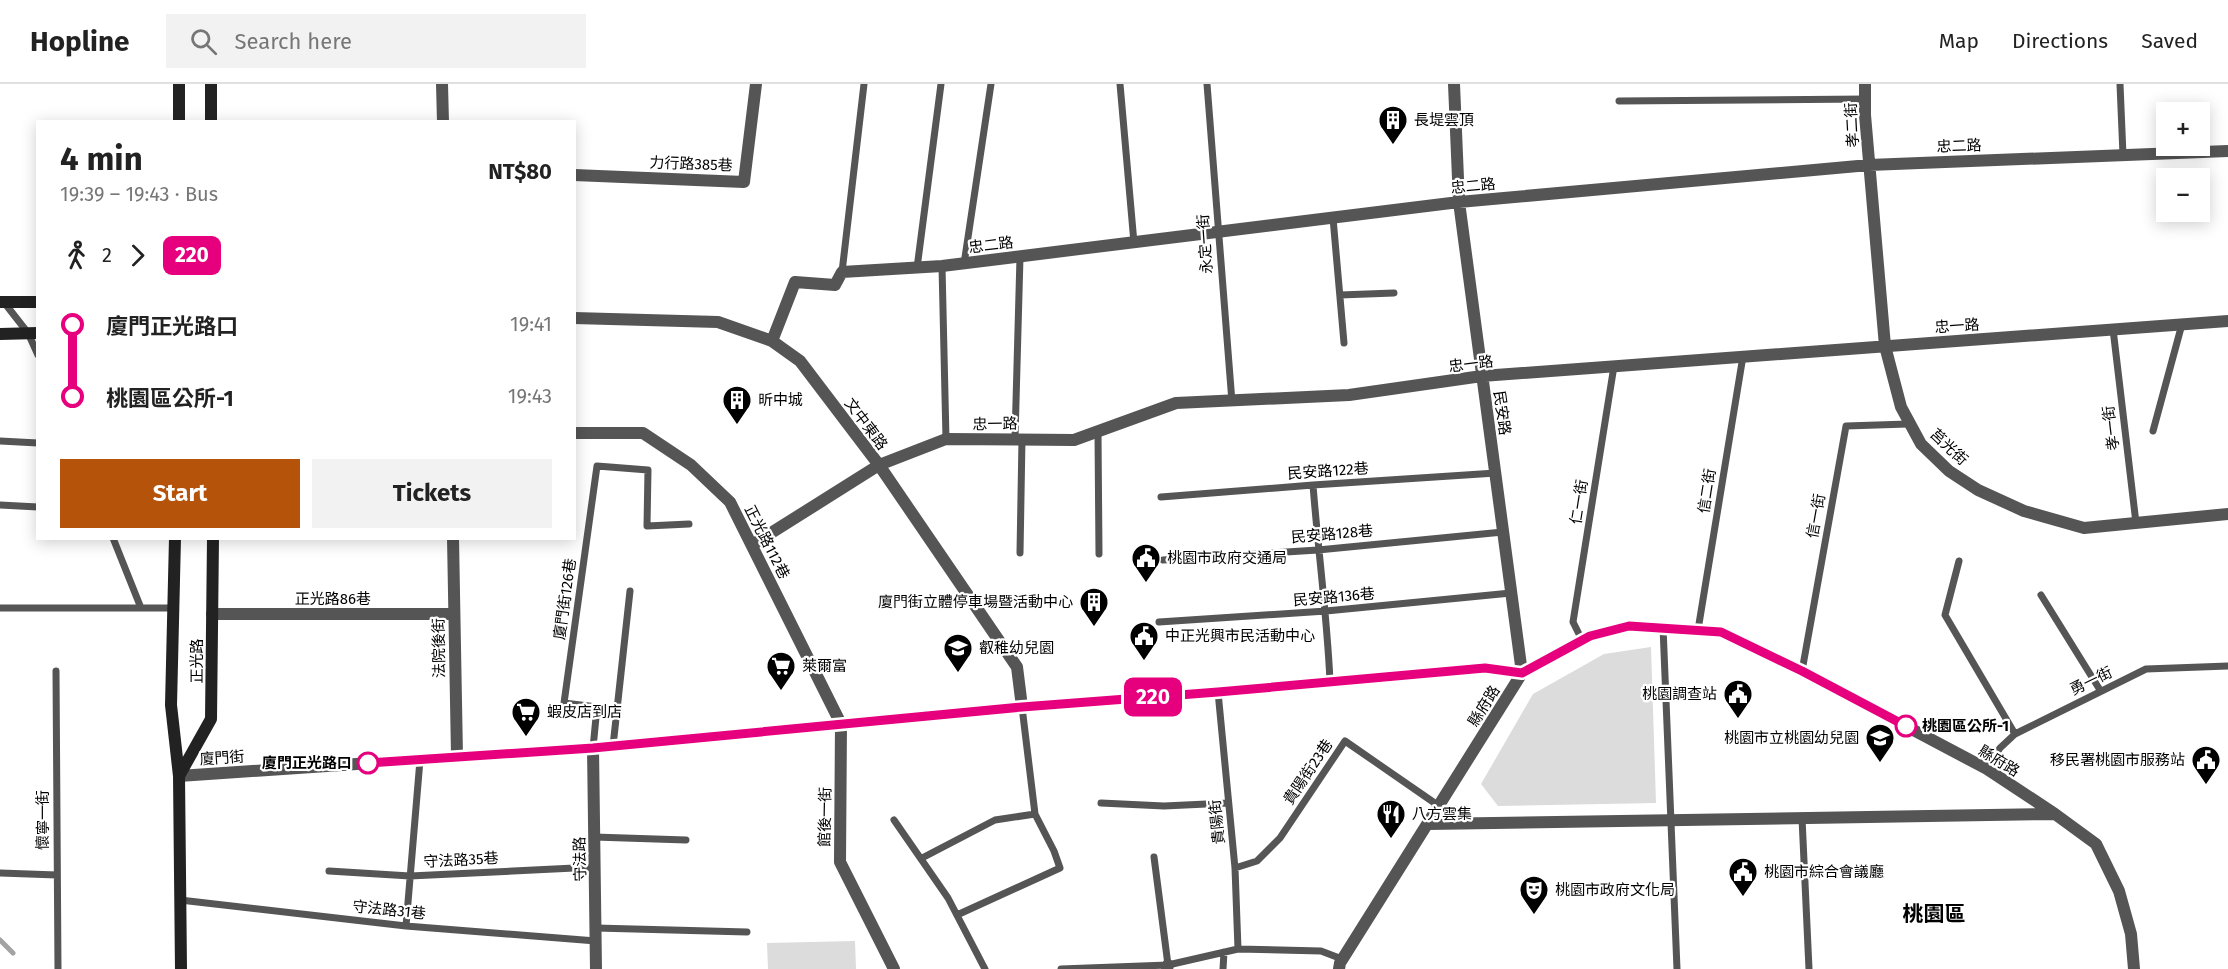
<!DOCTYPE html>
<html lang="en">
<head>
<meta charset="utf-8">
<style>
	body { margin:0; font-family:"Fira Sans","Noto Sans TC",sans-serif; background:#f2f2f2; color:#222; height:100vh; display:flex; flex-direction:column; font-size:22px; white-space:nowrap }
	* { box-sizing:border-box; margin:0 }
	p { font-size:20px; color:#767676 }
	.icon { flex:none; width:33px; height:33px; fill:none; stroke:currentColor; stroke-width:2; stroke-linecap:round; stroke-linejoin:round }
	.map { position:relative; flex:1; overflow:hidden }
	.sheet { position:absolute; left:36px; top:36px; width:540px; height:420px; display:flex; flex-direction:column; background:#fff; border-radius:0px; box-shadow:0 3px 15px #0003 }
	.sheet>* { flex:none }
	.badge { padding:0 12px; border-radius:9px; font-size:21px; line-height:39px }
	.fabs { position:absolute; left:2156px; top:18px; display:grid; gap:12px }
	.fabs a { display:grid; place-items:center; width:54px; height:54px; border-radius:0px; background:#fff; box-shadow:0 3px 15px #0003; font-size:30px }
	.map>.badge { position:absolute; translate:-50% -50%; box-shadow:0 0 0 3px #fff }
	.legs { display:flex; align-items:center; gap:9px; height:66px; padding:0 24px; font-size:20px }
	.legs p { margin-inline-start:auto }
	.headline { display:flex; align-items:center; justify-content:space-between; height:102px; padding:0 24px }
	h1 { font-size:33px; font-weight:700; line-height:45px }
	.cta { display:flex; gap:12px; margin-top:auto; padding:12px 24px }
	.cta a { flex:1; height:69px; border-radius:0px; background:#b45309; color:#fff; font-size:24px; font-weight:700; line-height:69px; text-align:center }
	.cta a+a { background:#f2f2f2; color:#222 }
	ul { padding:0 24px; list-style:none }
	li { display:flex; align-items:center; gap:21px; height:72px; font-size:22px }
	li i { display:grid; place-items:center; width:9px; height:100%; margin:0 8px; background:currentColor }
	li i::after { content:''; width:15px; height:15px; margin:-8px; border:4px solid; border-radius:50%; background:#fff }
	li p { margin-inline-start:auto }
	li:first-child i { background:linear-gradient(#0000 50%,currentColor 0) }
	li:last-child i { background:linear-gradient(currentColor 50%,#0000 0) }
	header { display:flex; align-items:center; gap:36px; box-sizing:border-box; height:84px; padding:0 30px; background:#fff; border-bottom:2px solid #e0e0e0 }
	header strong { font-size:28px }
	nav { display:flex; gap:33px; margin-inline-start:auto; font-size:21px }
	.search { width:420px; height:54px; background:#f2f2f2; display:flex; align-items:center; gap:15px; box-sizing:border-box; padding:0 21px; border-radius:0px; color:#767676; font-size:22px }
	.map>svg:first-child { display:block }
</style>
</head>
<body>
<header>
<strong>Hopline</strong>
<div class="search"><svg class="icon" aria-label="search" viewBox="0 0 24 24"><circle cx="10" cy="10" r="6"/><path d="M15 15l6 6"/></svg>Search here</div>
<nav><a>Map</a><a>Directions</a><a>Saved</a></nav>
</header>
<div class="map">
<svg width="2228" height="885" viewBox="0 0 2228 885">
	<rect width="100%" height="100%" fill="#fff"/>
	<path fill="#dcdcdc" d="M1651,563L1656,719L1498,722L1481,700L1533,610L1604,570Z
		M855,857L856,885H768L767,859Z"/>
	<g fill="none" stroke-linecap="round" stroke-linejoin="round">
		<path stroke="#a3a3a3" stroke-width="5" d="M0,856L13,869"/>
		<path stroke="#555" stroke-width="7" d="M1120,0L1134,159
			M1207,0L1232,318
			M2120,0L2123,71
			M1619,17L1865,15
			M1333,134L1344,259
			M964,180L991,0
			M942,182L946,355
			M917,184L941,0
			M842,188L864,0
			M1340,211L1394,209
			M3,217L28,249L38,271
			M2113,245L2136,439
			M2153,347L2182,240
			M1098,349L1099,470
			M1015,354L1020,173
			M0,357L38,359
			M1313,401C1318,466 1327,531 1330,597
			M1161,413L1313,401L1496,389
			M0,421L38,423
			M113,454L141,524
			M1020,469L1022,355
			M1163,476L1318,466L1503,448
			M1959,477L1945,531L2015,650
			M2041,511L2100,606
			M0,524H174
			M1159,538L1326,527L1511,509
			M1663,543L1677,885
			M1698,546L1743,272
			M1582,556L1573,538L1614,282
			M56,587L58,885
			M1802,587L1846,342L1908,340
			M1218,608L1235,784L1238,865
			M613,662L630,507
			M593,664L597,623L564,619L597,382L648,386L647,442L689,440
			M1987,685L2000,664L2015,650L2146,585L2228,582
			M1101,719L1164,722L1228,719
			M1802,734L1809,885
			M894,736L948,814L985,885
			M594,753L686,756
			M1154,773L1168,881
			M922,774L995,736L1035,730
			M1235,784L1257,777L1280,754L1345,657L1439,722
			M329,787L410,792L595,783
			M0,789L57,791
			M180,816L406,842L596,857
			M957,831L1060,784L1054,767L1035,730L1022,623
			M406,842L420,676
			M596,844L747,848
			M1061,885L1168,881L1238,865L1321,867L1342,875
			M1223,885L1224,868"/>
		<path stroke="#555" stroke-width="12" d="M442,0L443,38
			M1454,0L1459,118L1522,589
			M1865,0V31L1885,262L1901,323L1921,360L1949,387L1978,406L2024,427L2084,444L2228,430
			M574,91L744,98L756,0
			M574,234L718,238L772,257L800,277L879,381L1017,583L1022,623
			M772,257L795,198L835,201L842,188L942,182L1459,118L1869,81L2228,67
			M574,349H643L691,381L730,418L841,640L840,778L894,885
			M453,454L457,672
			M752,461L879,381L946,355L1074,356L1176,319L1349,311L1482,292L2228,237
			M212,530H453
			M593,664L596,885
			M179,692L593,664L1022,623L1218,608L1485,584L1522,589
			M1428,740L2055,730
			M1167,885L1168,881
			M1339,885L1340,879L1522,589L1590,552L1629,542L1721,548L1802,587L1987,685L2055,730L2096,760L2119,807L2131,850L2134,885"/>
		<path stroke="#222" stroke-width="12" d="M179,0V38
			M211,38V0
			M0,218H38
			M0,250L38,249
			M175,454L171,621L179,692L181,885
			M179,692L211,635L213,454"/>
	</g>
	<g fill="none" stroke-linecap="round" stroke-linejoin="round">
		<g stroke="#fff" stroke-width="14">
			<path id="line-1" d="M368,679L593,664L1022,623L1218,608L1485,584L1522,589L1590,552L1629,542L1721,548L1802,587L1906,642"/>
		</g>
		<use href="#line-1" stroke="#e6007e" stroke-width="9"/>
	</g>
	<defs>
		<g id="building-pin" transform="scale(1.5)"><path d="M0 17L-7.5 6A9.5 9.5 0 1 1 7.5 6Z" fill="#000" stroke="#fff"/><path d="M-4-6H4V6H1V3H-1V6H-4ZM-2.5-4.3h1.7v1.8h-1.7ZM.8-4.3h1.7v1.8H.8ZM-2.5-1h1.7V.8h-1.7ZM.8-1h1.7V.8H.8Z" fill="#fff"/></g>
		<g id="civic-pin" transform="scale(1.5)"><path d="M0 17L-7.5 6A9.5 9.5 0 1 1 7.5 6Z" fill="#000" stroke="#fff"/><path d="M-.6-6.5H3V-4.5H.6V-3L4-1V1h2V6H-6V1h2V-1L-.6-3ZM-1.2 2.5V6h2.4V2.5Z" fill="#fff"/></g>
		<g id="school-pin" transform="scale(1.5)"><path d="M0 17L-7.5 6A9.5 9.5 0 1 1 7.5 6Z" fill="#000" stroke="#fff"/><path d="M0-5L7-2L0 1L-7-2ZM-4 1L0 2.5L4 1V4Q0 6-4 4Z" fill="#fff"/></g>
		<g id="supermarket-pin" transform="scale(1.5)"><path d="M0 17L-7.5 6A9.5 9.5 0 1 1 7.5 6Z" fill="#000" stroke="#fff"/><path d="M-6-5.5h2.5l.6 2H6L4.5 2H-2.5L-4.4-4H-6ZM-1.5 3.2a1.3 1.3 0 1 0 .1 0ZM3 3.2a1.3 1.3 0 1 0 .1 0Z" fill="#fff"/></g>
		<g id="restaurant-pin" transform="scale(1.5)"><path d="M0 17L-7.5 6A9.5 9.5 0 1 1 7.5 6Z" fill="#000" stroke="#fff"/><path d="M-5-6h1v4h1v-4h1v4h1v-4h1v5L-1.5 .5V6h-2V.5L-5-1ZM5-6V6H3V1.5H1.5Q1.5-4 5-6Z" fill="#fff"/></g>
		<g id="theatre-pin" transform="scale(1.5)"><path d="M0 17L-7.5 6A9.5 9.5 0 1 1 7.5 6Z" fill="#000" stroke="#fff"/><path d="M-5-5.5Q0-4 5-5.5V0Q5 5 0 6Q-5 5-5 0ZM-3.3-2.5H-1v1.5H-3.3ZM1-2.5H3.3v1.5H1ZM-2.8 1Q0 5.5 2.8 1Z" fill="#fff"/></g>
	</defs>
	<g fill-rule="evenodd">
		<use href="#building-pin" x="1393" y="36"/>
		<use href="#building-pin" x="737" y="316"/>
		<use href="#civic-pin" x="1146" y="474"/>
		<use href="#building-pin" x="1094" y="518"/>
		<use href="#civic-pin" x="1144" y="552"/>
		<use href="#school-pin" x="958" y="564"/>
		<use href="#supermarket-pin" x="781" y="582"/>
		<use href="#civic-pin" x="1738" y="610"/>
		<use href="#supermarket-pin" x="526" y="628"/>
		<use href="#school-pin" x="1880" y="654"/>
		<use href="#civic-pin" x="2206" y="676"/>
		<use href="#restaurant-pin" x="1391" y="730"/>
		<use href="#civic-pin" x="1743" y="788"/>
		<use href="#theatre-pin" x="1534" y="806"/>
	</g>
	<g fill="#fff" stroke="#e6007e" stroke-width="3">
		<circle cx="1906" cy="642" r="10"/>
		<circle cx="368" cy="679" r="10"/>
	</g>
	<g text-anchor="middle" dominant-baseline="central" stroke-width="4.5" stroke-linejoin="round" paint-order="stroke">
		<g font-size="15" fill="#000" stroke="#fff" text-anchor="start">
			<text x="1414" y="36">長堤雲頂</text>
			<text x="758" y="316">昕中城</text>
			<text x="1167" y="474">桃園市政府交通局</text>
			<text x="1073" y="518" text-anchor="end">廈門街立體停車場暨活動中心</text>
			<text x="1165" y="552">中正光興市民活動中心</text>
			<text x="979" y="564">叡稚幼兒園</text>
			<text x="802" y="582">萊爾富</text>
			<text x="1717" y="610" text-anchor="end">桃園調查站</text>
			<text x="547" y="628">蝦皮店到店</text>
			<text x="1859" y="654" text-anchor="end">桃園市立桃園幼兒園</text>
			<text x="2185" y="676" text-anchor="end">移民署桃園市服務站</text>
			<text x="1412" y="730">八方雲集</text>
			<text x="1764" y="788">桃園市綜合會議廳</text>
			<text x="1555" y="806">桃園市政府文化局</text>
		</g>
		<g font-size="15" fill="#000" stroke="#fff">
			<text transform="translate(1852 41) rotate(-93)">孝二街</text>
			<text transform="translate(1959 62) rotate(-2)">忠二路</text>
			<text transform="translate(691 80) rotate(2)">力行路385巷</text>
			<text transform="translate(1473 102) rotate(-6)">忠二路</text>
			<text transform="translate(1205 160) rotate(-94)">永定一街</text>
			<text transform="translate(991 161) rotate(-7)">忠二路</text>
			<text transform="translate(1957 242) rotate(-4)">忠一路</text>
			<text transform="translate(1471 280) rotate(-7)">忠一路</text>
			<text transform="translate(1502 329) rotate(82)">民安路</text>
			<text transform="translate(866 340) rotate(53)">文中東路</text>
			<text transform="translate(995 340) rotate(-1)">忠一路</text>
			<text transform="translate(2111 344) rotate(-97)">孝一街</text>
			<text transform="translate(1949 363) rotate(43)">莒光街</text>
			<text transform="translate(1328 387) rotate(-4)">民安路122巷</text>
			<text transform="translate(1707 407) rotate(-81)">信二街</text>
			<text transform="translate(1579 418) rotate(-81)">仁一街</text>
			<text transform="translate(1816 432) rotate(-80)">信一街</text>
			<text transform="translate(1332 450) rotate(-5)">民安路128巷</text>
			<text transform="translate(767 458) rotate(63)">正光路112巷</text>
			<text transform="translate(1334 513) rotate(-5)">民安路136巷</text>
			<text x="333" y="515">正光路86巷</text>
			<text transform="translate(565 515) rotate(-82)">廈門街126巷</text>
			<text transform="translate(439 564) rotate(-91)">法院後街</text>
			<text transform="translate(197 577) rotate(-90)">正光路</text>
			<text transform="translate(2091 597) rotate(-26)">勇一街</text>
			<text transform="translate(1484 622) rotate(-58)">縣府路</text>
			<text transform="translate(222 674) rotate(-4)">廈門街</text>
			<text transform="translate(1999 677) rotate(31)">縣府路</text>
			<text transform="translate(1308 688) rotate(-56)">貴陽街23巷</text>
			<text transform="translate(825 733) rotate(-89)">館後一街</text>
			<text transform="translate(43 736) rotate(-90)">懷寧一街</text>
			<text transform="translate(1217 738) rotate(-96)">貴陽街</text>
			<text transform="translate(580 775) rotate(-91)">守法路</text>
			<text transform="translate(461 776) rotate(-3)">守法路35巷</text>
			<text transform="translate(389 826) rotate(6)">守法路31巷</text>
		</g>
		<g font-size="15" font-weight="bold" fill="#000" stroke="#fff" text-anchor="start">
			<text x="1922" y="642">桃園區公所-1</text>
			<text x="352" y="679" text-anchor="end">廈門正光路口</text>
		</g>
		<g font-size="21" font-weight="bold" fill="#000" stroke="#fff">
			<text x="1934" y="830">桃園區</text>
		</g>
	</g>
</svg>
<div class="fabs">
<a>+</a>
<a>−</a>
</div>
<b class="badge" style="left:1153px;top:613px;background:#e6007e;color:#fff">220</b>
<section class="sheet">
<div class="headline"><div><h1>4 min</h1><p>19:39 – 19:43 · Bus</p></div><b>NT$80</b></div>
<div class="legs"><svg class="icon" aria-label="walk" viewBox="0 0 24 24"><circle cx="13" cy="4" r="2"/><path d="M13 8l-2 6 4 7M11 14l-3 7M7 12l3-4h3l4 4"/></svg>2<svg class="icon" aria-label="forward" viewBox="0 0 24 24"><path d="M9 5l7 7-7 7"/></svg><b class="badge" style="background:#e6007e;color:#fff">220</b></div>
<ul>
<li><i style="color:#e6007e"></i><b>廈門正光路口</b><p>19:41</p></li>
<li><i style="color:#e6007e"></i><b>桃園區公所-1</b><p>19:43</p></li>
</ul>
<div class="cta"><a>Start</a><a>Tickets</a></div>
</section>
</div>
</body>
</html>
